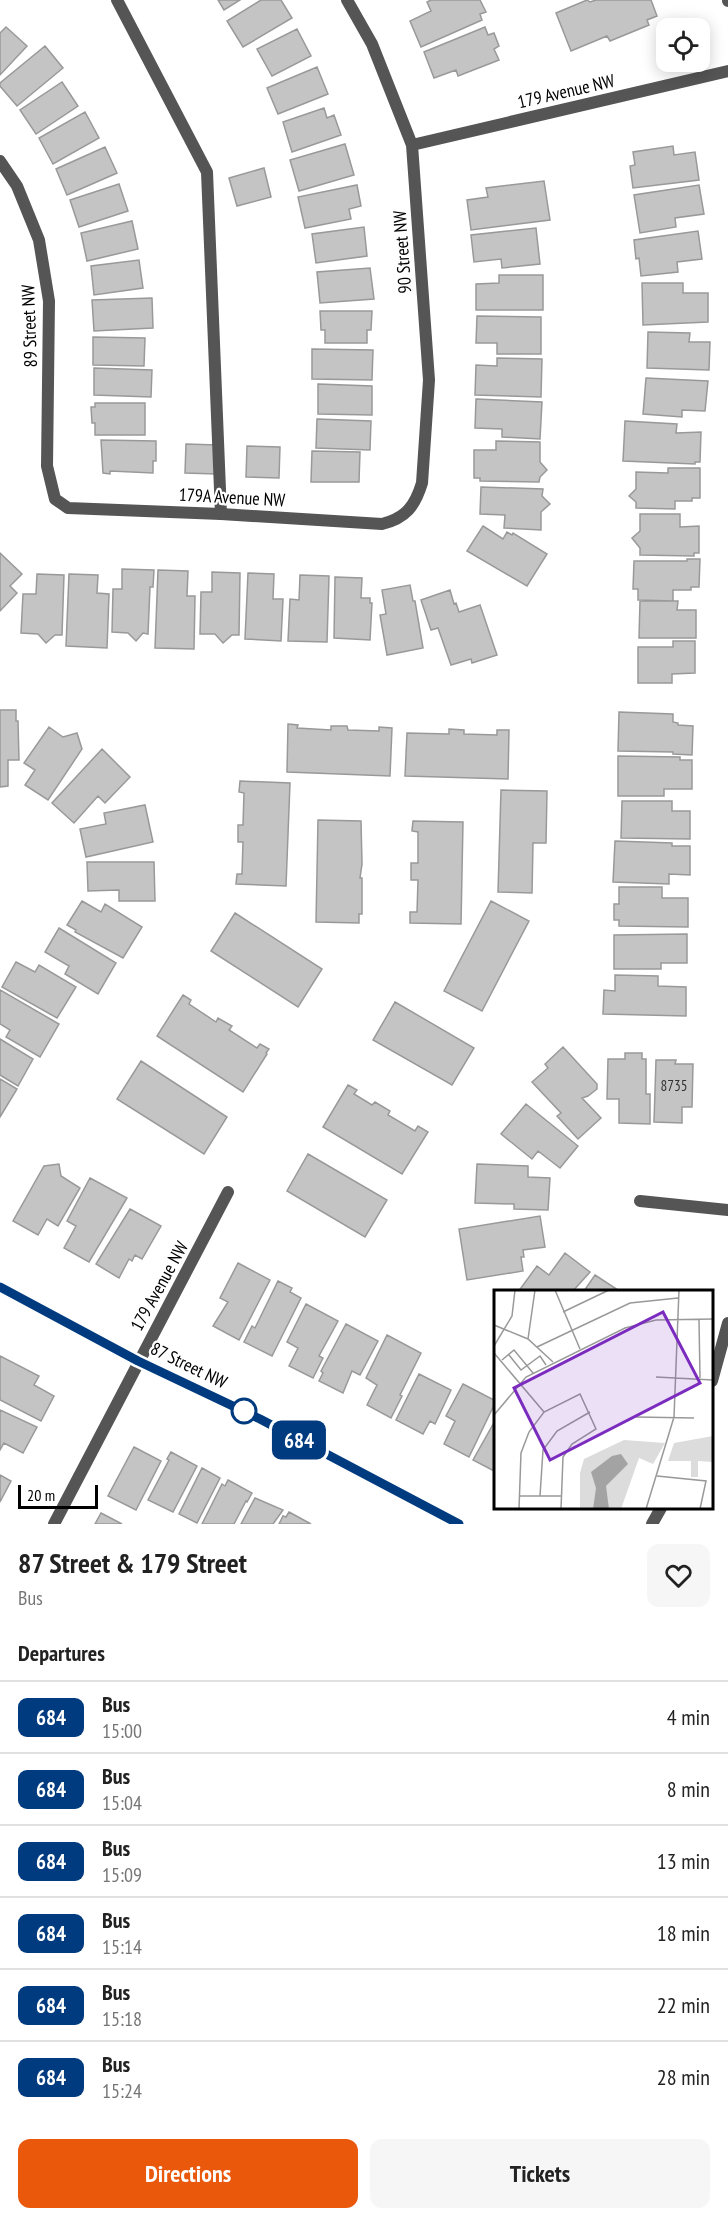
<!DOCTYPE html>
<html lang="en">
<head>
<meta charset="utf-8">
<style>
	body { margin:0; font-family:"PT Sans Narrow",sans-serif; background:#f6f6f6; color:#222; height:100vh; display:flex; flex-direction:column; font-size:22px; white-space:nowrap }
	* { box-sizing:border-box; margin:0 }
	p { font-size:20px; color:#767676 }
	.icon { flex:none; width:33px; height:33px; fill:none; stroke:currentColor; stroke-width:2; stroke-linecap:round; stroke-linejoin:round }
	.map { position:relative; height:1524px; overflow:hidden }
	.panel { display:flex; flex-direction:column; background:#fff; flex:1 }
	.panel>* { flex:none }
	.badge { padding:0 12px; border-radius:9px; font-size:21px; line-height:39px }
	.fabs { position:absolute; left:656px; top:18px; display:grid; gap:12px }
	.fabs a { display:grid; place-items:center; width:54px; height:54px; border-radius:12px; background:#fff; box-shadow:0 3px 15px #0003; font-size:30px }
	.scale { position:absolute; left:18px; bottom:15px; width:80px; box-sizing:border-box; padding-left:6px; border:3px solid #000; border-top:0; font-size:16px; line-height:21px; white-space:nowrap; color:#000; -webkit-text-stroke:4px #fff; paint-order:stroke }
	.map>.badge { position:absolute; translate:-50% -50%; box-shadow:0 0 0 3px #fff }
	h2 { padding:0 18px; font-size:22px; line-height:54px }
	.round { display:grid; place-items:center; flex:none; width:63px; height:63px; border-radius:12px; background:#f6f6f6 }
	.overview { display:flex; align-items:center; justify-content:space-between; height:102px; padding:0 18px }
	h1 { font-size:28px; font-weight:700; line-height:45px }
	.cta { display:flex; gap:12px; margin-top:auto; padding:12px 18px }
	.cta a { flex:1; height:69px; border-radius:12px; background:#ea580c; color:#fff; font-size:24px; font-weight:700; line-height:69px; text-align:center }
	.cta a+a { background:#f6f6f6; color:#222 }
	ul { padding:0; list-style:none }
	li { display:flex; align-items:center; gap:18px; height:72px; padding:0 18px; border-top:2px solid #e0e0e0 }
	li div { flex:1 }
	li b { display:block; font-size:22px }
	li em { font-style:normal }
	li .badge { min-width:66px; font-weight:700; text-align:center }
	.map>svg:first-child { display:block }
</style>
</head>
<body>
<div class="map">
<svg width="728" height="1524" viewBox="0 0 728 1524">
	<rect width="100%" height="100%" fill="#fff"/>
	<path fill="#c4c4c4" stroke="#999" stroke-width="1.5" d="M218,0H240L224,10Z
		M261,0H281L292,18L243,47L227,21Z
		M431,0H480L486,12L480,14L482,20L421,47L410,21L431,11L427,2Z
		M587,0L590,2L596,0H651L657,16L647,20L649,25L610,41L607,36L571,51L556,13Z
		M6,27L27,46L0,75V33Z
		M485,27L488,35L494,33L499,46L494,49L499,60L458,76L456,70L434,78L424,52Z
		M297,29L311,56L272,76L257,49Z
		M45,46L63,68L17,106L0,86V83Z
		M317,67L328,94L278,114L267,88Z
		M62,82L78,106L36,134L20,110Z
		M324,108L327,118L334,115L341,135L292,152L283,122Z
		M85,112L99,138L53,164L39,138Z
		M345,144L354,175L299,191L290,160Z
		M673,146L674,155L695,152L699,180L633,188L630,166L635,165L633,152Z
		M105,147L117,173L67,195L56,169Z
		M264,168L271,197L237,206L229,178Z
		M544,181L550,220L471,230L467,200L488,197L486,188Z
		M119,184L128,211L79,227L70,200Z
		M357,185L361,206L349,209L351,219L305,228L298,197Z
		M699,185L704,214L675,218L676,227L640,233L634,195Z
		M132,221L138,249L87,261L81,233Z
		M364,227L367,256L316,263L312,234Z
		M536,228L540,264L502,268L501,259L474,262L471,235Z
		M698,231L702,259L677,262L678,272L641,276L639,258L636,259L634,240Z
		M139,260L143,288L94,295L91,266Z
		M370,268L374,299L320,303L317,272Z
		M499,275H543V310H476V284L499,283Z
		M642,283H683V293H708V322L643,325Z
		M152,298L153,328L94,331L92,300Z
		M320,311H372L371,330H367V343H325V330H321Z
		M477,316L541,317V354H497V343H476Z
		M648,332L690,333L689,342H710L709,370L647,368Z
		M93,337L145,338L144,366L93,365Z
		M312,349L373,350L372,380L312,379Z
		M497,358L542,359L541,397L475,395L476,365L497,366Z
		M94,368L152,370L151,397L94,395Z
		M646,378L708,381L705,411L682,410V417L643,414Z
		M318,384L372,386V415L318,414Z
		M476,399L542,402L540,439L502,437V429L475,428Z
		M95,403H145V435H95V423H92L91,407H95Z
		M317,419L371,421L370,450L316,448Z
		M625,421L677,424L676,433L701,432L700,462H695V464L623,461Z
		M101,440L156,441V461H153V473L110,471V474L103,473Z
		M496,441L540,442V462L547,470L540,477L539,482L480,481V478H474V450H496Z
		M186,444L217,445L216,474L185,473Z
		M247,446L280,447L279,478L246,477Z
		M312,451L360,452L359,482H311Z
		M668,468H700V498H692V501H675V509L636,508V502L629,496L636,489V472L668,473Z
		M481,487L543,489L542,496L550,504L541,512V530L504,528L505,515L480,514Z
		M640,514H680V527L699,526V553H694V556L640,555V548L632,538L640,531Z
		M483,526L503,539L507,532L512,535L513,533L547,554L527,586L467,551Z
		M0,553L22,574L10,586L17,593L0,611Z
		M687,559H700L699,587H691V590H673V601L638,600V589H633L634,561H687Z
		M122,569L154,570L153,587H150L148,634L143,633L136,641L128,633L112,632L113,589H122Z
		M158,570L188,571L187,596H195L194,649L155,648Z
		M212,572L240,573L239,635H232L223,643L215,634H200L201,592H212Z
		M248,573L274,574L273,599H283L281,641L245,639Z
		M37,574L64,575L62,635H55L46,643L38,634L21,633L23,594H36Z
		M69,574L98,575L97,593L109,594L107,648L66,646Z
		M300,575L329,576L327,642L288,641L290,599L299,600Z
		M335,577L362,578L361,598H370V603H372L370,640L334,638Z
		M410,585L413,601H415L423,648L387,655L380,615L386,614L382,590Z
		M450,590L454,604L456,603L459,612L480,605L497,655L472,663L471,659L451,665L438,628L431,630L421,600Z
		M640,601H678L677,610H696V638H639Z
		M673,641H695V673L672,674V683H638V647H673Z
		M0,710H16V721H18L19,760H8V786L0,787Z
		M619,712L673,714V722L678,723V725L693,726L692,755L673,754V752L618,751Z
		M288,724L298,725L297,728L331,730V726H347L348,730L379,731V727L392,728L390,776L287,772Z
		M49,727L63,737L77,733L82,749L48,800L25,785L35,770L24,763Z
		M449,729L464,730V734L497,735V730H509L508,779L405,776L407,733L449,734Z
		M102,749L130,777L105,803L98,796L74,823L52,803Z
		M618,756L680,757V760H692V789H664V796H618Z
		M240,781L290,783L286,886L236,884L237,874H242L243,842H238V825H243L244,793L239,792Z
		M501,790L547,791L546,843H533L532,893L498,892Z
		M622,801H672V811H690V839L621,838Z
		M145,805L153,842L86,857L80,829L106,824L104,813Z
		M318,820L361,821L362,864L360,878H362V914H359V923L316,922Z
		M413,821L463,822L461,924L410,923V912H417L418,880H411V863H418V832L412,831Z
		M615,841L672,843V846H690V875L669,874V884L613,882Z
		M87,862H154L155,901H119V890L88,891Z
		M619,887H662V898H688V927L619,926V920H614V904H619Z
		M82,901L101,912L105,904L142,927L123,958L75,932L76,930L67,925Z
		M491,901L529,921L482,1011L444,991Z
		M235,913L322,969L298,1007L211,951Z
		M59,928L116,963L98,994L65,974L69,966L45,952Z
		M687,934V963H661V969H614V935Z
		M16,962L35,972L39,965L76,987L57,1018L2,987Z
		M615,975L658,976V986L686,987V1016L603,1014L604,990L615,991Z
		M0,990L59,1024L40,1057L6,1037L10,1030L0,1024Z
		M183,995L191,1000L189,1004L216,1022L218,1018L232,1026L229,1030L257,1048L260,1044L269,1049L266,1053L267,1054L243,1092L157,1036Z
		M395,1002L474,1048L452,1085L373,1040Z
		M0,1039L33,1059L18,1086L0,1075Z
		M563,1047L597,1084V1089L588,1096L582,1098L601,1118L578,1139L557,1116L561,1113L532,1082L548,1068L545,1064Z
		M625,1053H642V1059H646V1094H650V1124L619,1123V1099H607L608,1059H625Z
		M656,1060H676L675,1064H693L692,1107H682V1123L654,1122Z
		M141,1061L227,1117L204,1154L117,1099Z
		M0,1079L17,1089L0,1117Z
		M348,1085L357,1090L354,1094L372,1105L375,1102L390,1111L388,1115L415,1131L418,1126L428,1132L402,1174L323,1127Z
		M526,1104L578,1146L560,1168L538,1151L532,1159L501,1134Z
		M308,1154L387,1200L365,1237L287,1191Z
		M59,1164L61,1176L80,1188L58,1226L47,1219L38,1235L13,1221L44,1166Z
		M477,1164L528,1166V1177L550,1178L548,1210L514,1209V1204L475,1203Z
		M90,1178L127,1198L89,1262L64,1248L76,1226L67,1221Z
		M130,1209L161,1226L142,1259L135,1255L132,1261L129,1259L119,1278L96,1264Z
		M540,1216L545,1247L523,1250L524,1257H521L523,1271L467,1280L459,1229Z
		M565,1253L590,1272L572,1292H518L537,1266L549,1275Z
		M238,1263L270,1280L239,1340L213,1326L228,1302L220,1298Z
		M595,1275L618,1290L617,1292H581L584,1291Z
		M278,1281L292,1288L290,1292L301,1298L272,1356L244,1342L252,1326L255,1328Z
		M306,1304L338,1321L319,1356L323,1358L313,1378L289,1366L298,1348L287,1342Z
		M346,1324L378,1341L360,1375L352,1371L343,1393L319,1381L323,1373L321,1371Z
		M387,1335L421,1353L400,1395L402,1396L391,1418L367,1405L377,1385L366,1378Z
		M0,1356L39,1376L34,1385L54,1396L41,1421L0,1400Z
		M419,1374L451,1390L435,1424L430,1421L423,1434L396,1420Z
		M463,1384L496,1401L469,1457L444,1444L455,1421L446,1416Z
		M0,1410L37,1427L23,1453L4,1443L0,1450Z
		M496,1419V1472L473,1460Z
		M134,1447L161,1461L136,1510L108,1496Z
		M171,1452L197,1466L173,1512L148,1500L169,1460L167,1459Z
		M202,1468L220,1478L197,1523L179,1514Z
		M0,1475L11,1481L0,1502Z
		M228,1480L252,1493L247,1502L246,1501L234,1524H202L222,1484L225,1486Z
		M255,1498L283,1510L273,1524H241Z
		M289,1512L311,1524H279L283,1516L286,1517Z
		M101,1513L122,1524H95Z"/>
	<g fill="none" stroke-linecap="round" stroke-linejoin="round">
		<path stroke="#555" stroke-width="12" d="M117,0L207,172L221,514"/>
		<path stroke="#555" stroke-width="12" d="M412,145L728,71
			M0,161L17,186L39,240L49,301L47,466L55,499L68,508L221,514L382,524C406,518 415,506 422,483L429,380L412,145L372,44L347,0
			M640,1201L728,1210
			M54,1524L228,1192"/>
		<path stroke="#555" stroke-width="12" d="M728,0V1
			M0,1287L138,1361L260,1419L459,1524
			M712,1381L728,1323
			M652,1524L661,1508"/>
	</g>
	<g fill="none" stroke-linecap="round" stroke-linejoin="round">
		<g stroke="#fff" stroke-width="14">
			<path id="line" d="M0,1287L138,1361L260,1419L459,1524"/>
		</g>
		<use href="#line" stroke="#003b80" stroke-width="9"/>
	</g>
	<circle fill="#fff" stroke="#003b80" stroke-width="3" cx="244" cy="1411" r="12"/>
	<g text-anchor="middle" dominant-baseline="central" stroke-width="4.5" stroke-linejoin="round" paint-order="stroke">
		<g font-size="15" fill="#313131">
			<text x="674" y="1085">8735</text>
		</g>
		<g font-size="18" fill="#000" stroke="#fff">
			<text transform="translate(566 91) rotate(-13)">179 Avenue NW</text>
			<text transform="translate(402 252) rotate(-94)">90 Street NW</text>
			<text transform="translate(29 326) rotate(-92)">89 Street NW</text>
			<text transform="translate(232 497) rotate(3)">179A Avenue NW</text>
			<text transform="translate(159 1286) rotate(-61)">179 Avenue NW</text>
			<text transform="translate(189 1365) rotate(26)">87 Street NW</text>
		</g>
	</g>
	<g transform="translate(494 1290)">
		<rect width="219" height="219" fill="#fff"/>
		<path d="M219,146V172L204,171V187H197V171H174L180,153ZM130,150L171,153L159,174L145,168L127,219H86V183L90,169Z" fill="#dcdcdc"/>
		<path d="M127,164L134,174L112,196L115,219H99L102,198L97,182L118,166Z" fill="#a3a3a3"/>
		<path fill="none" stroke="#999" stroke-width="1.5" d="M61,0L86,59M69,22L115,0M205,30L206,88M0,35L34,49L59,72M34,49L41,0M0,56L18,26L21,0M43,57L136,13L184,8M0,63L50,122M15,65L27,80L46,66L52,75M8,70L20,60L39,83M162,87L219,90M0,125L32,87L131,38L162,30L219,29M142,127L200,128M163,186L212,191L206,219M25,206H67M46,206L49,160L63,141L96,122M25,219L27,163L35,142L50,122L86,104L102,139L78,154L69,167L67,219M152,219L180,127L185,0"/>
		<path fill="#7b2cbf" fill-opacity="0.15" stroke="#7b2cbf" stroke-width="3" d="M169,22L206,93L56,170L20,98Z"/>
		<rect width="219" height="219" fill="none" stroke="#000" stroke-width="3"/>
	</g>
</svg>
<div class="fabs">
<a><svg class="icon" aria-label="locate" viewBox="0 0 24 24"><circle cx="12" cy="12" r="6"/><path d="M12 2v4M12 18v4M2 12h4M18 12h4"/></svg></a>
</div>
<div class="scale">20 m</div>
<b class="badge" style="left:299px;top:1440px;background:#003b80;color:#fff">684</b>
</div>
<section class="panel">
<div class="overview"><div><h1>87 Street &amp; 179 Street</h1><p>Bus</p></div><a class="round"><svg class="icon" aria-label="heart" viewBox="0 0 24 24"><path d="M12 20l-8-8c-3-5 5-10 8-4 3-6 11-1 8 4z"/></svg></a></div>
<h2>Departures</h2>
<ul>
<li><span class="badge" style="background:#003b80;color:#fff">684</span><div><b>Bus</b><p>15:00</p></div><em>4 min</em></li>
<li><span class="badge" style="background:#003b80;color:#fff">684</span><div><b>Bus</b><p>15:04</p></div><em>8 min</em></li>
<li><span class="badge" style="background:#003b80;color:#fff">684</span><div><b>Bus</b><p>15:09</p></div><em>13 min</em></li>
<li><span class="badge" style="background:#003b80;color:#fff">684</span><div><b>Bus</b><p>15:14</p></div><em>18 min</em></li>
<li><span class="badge" style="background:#003b80;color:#fff">684</span><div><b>Bus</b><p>15:18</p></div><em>22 min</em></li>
<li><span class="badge" style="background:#003b80;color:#fff">684</span><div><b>Bus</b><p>15:24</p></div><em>28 min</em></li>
</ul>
<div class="cta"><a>Directions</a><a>Tickets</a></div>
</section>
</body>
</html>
